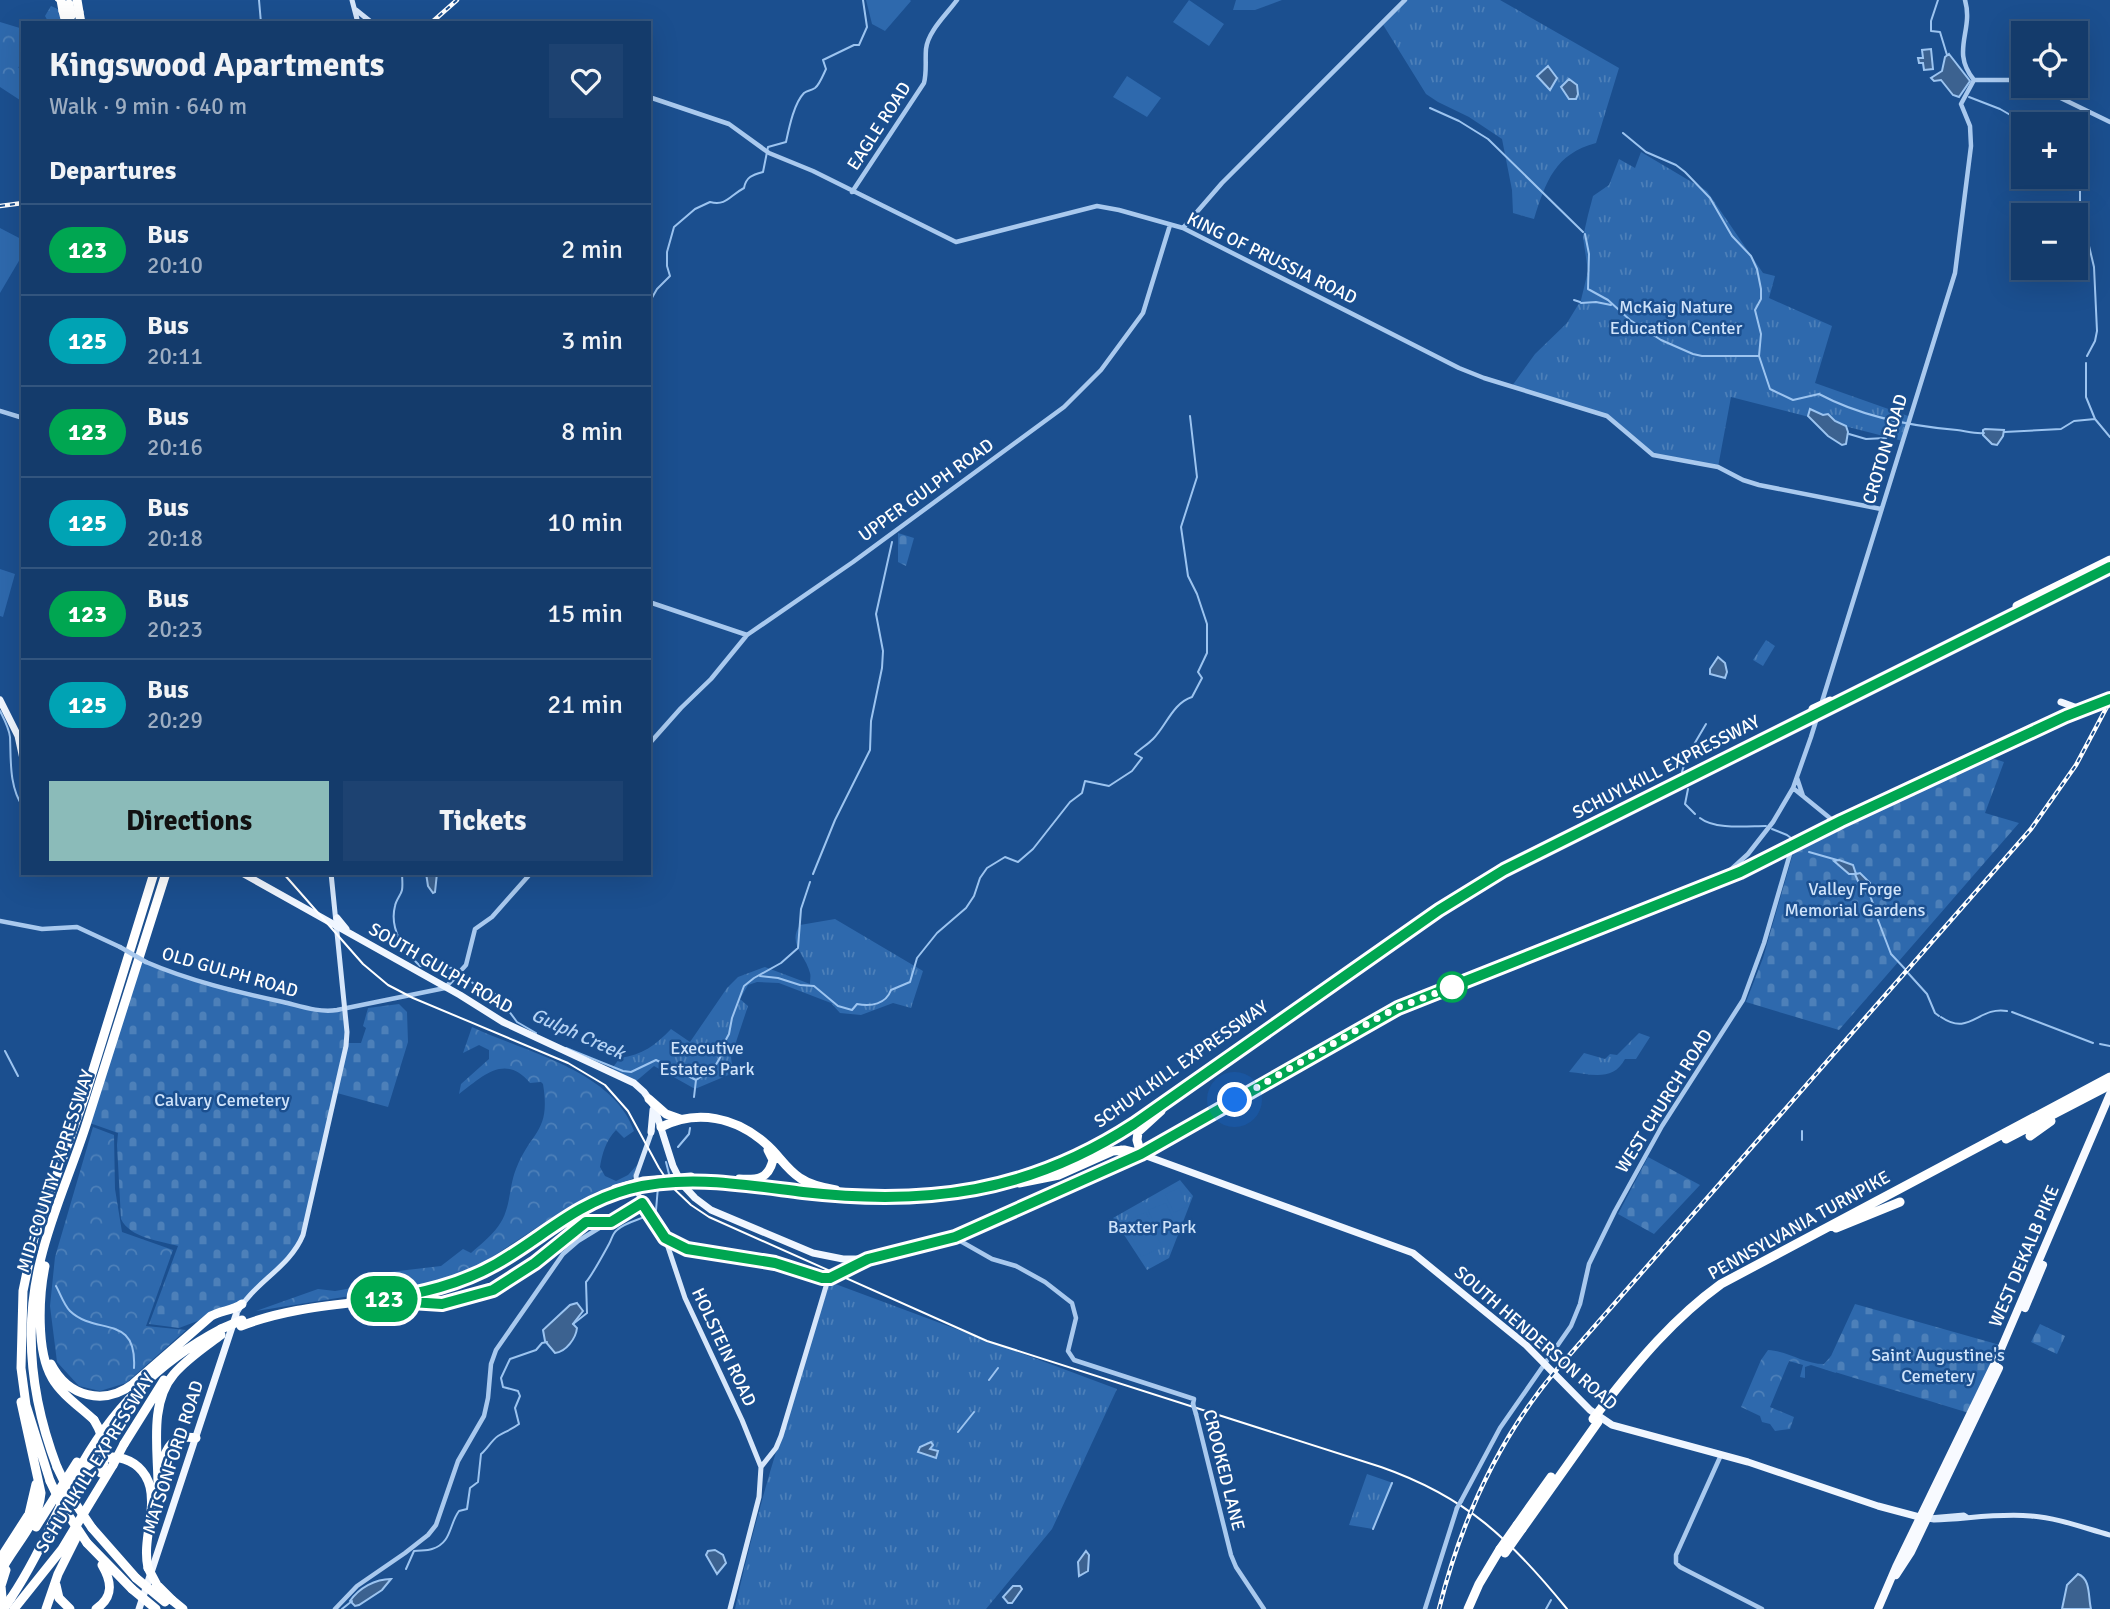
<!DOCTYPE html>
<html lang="en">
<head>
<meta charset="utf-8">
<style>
	body { margin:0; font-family:Signika,sans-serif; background:#1d4271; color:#f1f3f6; height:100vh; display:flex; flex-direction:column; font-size:26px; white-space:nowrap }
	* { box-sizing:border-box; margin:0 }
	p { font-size:23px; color:#9dadc1 }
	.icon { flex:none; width:38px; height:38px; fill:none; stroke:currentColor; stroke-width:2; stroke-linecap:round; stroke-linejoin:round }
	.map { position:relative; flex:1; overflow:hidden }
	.sheet { position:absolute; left:21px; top:21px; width:630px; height:854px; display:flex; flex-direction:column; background:#143b6b; border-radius:0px; box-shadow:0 7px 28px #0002,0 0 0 2px #33557e }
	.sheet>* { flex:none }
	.badge { padding:0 14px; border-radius:23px; font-size:24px; line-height:46px }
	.fabs { position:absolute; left:2011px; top:21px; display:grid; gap:14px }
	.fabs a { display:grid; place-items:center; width:77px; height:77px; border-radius:0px; background:#143b6b; box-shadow:0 7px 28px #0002,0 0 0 2px #33557e; font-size:35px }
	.you { position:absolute; width:35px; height:35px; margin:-18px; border:5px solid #fff; border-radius:50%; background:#1a73e8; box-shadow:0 0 0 10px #1a73e833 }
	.map>.badge { position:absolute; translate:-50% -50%; box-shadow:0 0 0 4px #fff }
	h2 { padding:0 28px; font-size:26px; line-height:63px }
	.round { display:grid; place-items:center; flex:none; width:74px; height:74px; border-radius:0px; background:#1d4271 }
	.headline { display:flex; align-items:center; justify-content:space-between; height:119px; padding:0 28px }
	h1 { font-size:33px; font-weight:800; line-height:52px }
	.cta { display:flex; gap:14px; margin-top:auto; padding:14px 28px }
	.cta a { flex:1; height:80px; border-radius:0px; background:#8bbbb9; color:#111; font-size:28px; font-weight:800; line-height:80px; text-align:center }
	.cta a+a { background:#1d4271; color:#f1f3f6 }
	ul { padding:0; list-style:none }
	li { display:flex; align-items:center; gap:21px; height:91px; padding:0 28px; border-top:2px solid #33557e }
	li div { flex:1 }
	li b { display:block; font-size:26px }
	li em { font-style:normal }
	li .badge { min-width:77px; font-weight:700; text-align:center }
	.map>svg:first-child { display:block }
</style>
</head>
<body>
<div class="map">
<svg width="2110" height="1609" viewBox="0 0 2110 1609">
	<defs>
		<pattern id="grass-tufts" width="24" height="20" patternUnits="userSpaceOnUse" patternTransform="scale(1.75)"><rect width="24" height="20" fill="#2e69ad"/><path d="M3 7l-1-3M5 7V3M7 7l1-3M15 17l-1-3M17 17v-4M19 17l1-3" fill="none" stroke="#4d80b9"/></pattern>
		<pattern id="forest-crowns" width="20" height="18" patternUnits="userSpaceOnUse" patternTransform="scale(1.75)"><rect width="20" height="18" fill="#2e69ad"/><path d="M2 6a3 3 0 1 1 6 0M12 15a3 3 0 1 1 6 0" fill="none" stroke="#4d80b9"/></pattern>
		<pattern id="cemetery-stones" width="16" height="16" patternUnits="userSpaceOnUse" patternTransform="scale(1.75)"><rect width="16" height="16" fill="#2e69ad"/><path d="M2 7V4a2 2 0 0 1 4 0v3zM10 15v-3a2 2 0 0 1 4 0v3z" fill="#4d80b9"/></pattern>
	</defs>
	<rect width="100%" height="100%" fill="#1b4f8f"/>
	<path fill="url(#grass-tufts)" d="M1236,0H1282L1255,10H1233Z
		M1405,0H1500L1619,68L1596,143C1555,154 1546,181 1534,219L1513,213L1512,190L1502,139L1469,117L1438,102L1426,94L1382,23Z
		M1641,152L1707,191L1763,273L1775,276L1769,298L1832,326L1815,383L1911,417L1903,441L1731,397L1718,467L1653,455L1607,416L1512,386L1535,354L1567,323L1581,300L1588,271L1583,237L1588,215L1593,196L1609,185L1619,159L1635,168Z
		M1766,640L1775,646L1763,666L1753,660Z
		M835,919L923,971L911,1008L893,1003L861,1015L840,1013L831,1003L779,983L757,982L748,985L740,999L748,1006L731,1057L733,1073L695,1089L654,1066L634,1083L610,1071L620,1058C642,1055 656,1045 671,1029L690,1042L727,988L738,977L765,967L810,984C810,980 811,976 810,973C806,955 787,944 800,925Z
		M1639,1033L1650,1037L1636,1059H1625C1613,1082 1591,1074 1569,1072L1584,1053L1605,1059L1610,1054L1617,1055Z
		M1180,1180L1193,1196L1169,1258L1147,1270L1113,1218Z
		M830,1282L1117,1389L1052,1529L986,1609H735C759,1497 795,1390 830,1282Z
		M1367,1474L1393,1483L1373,1529L1349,1525Z"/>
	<path fill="url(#forest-crowns)" d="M51,6L60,10L65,23H49L45,16Z
		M0,22L23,29V66L18,67L23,72L20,80L23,84V102L0,87Z
		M472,1027C524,1052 613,1070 634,1131L624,1138L616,1130C606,1140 602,1154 600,1167L605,1176L616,1181L628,1175L638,1164L632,1179L596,1192L562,1211L477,1267L438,1282L256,1311L318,1289L335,1291L387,1282L390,1272L441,1266L463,1249L471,1253C481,1244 495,1233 501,1222C511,1205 509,1186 516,1169C531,1130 551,1133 543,1084L541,1082L530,1083C505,1053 483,1076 459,1094L461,1084L489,1059V1050L479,1045L463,1053Z
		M93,1127L114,1135L115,1189L122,1232L173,1250L146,1326L186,1330L126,1383L100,1391L79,1386L57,1362L50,1306L55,1257Z
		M1768,1350C1788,1351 1804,1364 1824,1364L1831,1356L1836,1373L1811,1365L1805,1367V1378L1800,1377L1803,1365L1789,1361L1770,1407L1794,1417L1790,1429L1775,1431L1770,1424L1762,1422L1760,1416L1741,1407L1761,1360Z"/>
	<path fill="url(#cemetery-stones)" d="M898,533L914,538L906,566L898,562Z
		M1986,756L2004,762L1985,813L2019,823L1839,1030L1746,1002L1763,958L1794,850Z
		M138,960L188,977L319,1010L345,1008L347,1032L300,1243L246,1299L211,1316L179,1328L149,1324L178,1246C160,1241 130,1238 121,1219L117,1145L118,1133L87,1122Z
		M399,1004L407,1012L408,1042L388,1107L337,1093L348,1043H361L366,1028L363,1026L368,1008Z
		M1648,1157L1700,1185L1654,1234L1618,1214Z
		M1855,1304L2000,1345L1969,1413L1825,1369Z
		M2040,1324L2065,1336L2057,1354L2031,1342Z"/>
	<path fill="#2e69ad" d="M866,0H910L911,1L885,31L872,24Z
		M1189,0L1224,24L1209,46L1173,22Z
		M1127,76L1161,98L1147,117L1113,97Z
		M0,228L23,240V254L0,293Z
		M0,569L15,574L3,617L0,616Z
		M1179,1188L1187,1206L1174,1213L1165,1194Z
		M1166,1203L1177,1227L1159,1234L1148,1210Z
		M1146,1212L1162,1247L1141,1257L1125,1222Z"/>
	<path fill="#3c6290" stroke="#9cc4f0" stroke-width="2" d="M1931,49L1933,69L1924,70L1923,63H1919L1918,58H1923L1922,50Z
		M1949,54L1970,81L1959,97L1953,95L1941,80L1934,81L1931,78L1942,71L1945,57Z
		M1548,66L1557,78L1550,90L1537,76Z
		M1569,79L1577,85L1578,94L1576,99H1569L1561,87Z
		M1810,409L1823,415L1828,414L1835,421L1846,426L1848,432L1846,444L1842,445L1828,436L1808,416Z
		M1985,429L2004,430L2003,436L1997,445L1992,444L1983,435V430Z
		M1718,657L1725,663L1727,672L1725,678L1710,674V669Z
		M1839,860L1853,865L1856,874L1860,873L1870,883V887L1867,888L1858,881L1855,874H1849L1834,861Z
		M426,873H437L435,892L433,893L428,886Z
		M577,1303L583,1311L573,1324L577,1328C576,1338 566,1352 555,1353L545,1341L543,1330L570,1305Z
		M931,1442L933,1445L930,1449L938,1451L936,1458L918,1452L920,1447Z
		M715,1550L723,1555L726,1563L717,1574L706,1555L708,1551Z
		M1086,1551L1089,1555L1088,1571L1079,1576L1078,1562Z
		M2078,1574C2091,1579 2088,1597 2091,1609H2062L2067,1585Z
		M391,1579L382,1590L359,1605L355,1606L350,1601C359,1588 375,1579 391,1579Z
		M1013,1586H1020L1022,1589L1012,1603H1008L1003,1597Z"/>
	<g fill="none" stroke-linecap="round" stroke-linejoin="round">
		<path stroke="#9cc4f0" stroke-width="2" d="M259,0L261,23
			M1938,0L1931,21V31L1940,32L1947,55
			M1969,97L2000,109L2026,124
			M1430,108L1459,121L1488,139L1583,232
			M1623,133L1646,152L1676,165L1685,172L1710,198L1732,236L1751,256L1757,269L1761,289V299L1755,310L1761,334L1759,356
			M2076,152L2080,158V208L2094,267L2097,331L2095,341L2087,356
			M1585,234L1589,254L1588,289L1608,300L1630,320L1661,340L1693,354L1702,356H1759L1770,389L1793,400L1819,394C1862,417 1909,426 1957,430C1966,431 1975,434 1984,433
			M1574,300L1580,302
			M649,303L657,289L670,276L667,266V252L674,227L695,209L710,202C727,206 729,196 744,188C746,177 752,175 763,172L768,147L786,142C789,128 794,103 804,93C808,90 810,91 815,88C820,84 823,75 826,69L823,60L854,45H859L867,27L863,0
			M1581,303L1596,302L1611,305
			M20,306L23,303
			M2086,363V397L2095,419L2110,437
			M2004,432L2061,429L2074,421L2095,419
			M1849,434L1866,439L1886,438L1900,425
			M0,711C4,719 9,728 10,737C11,760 9,787 23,807
			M1682,772L1686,758L1706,724
			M1688,789L1685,804L1695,814
			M1700,818C1715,830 1748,826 1766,826
			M1772,829L1787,835L1795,841
			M1809,852L1837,860
			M402,873C402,878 403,885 402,890C401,895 396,900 395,906C389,929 404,951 420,966L453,968L478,987L497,995L517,1022L536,1033
			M813,874L835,820L870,750L871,721L882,668L883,651L876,614L892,542
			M1867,887L1877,915
			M1878,920L1891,954L1906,970
			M1908,973L1927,994L1935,1013L1939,1016
			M760,976L778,978L800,985L814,986L838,1006L852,1010L857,1004C871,1007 886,1004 891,990L910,982L917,958L937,933L966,908L974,896L980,878L987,868L1005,857L1018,862L1033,849L1070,802L1082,793L1085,781L1109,786L1132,771L1142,758L1135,754C1141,748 1147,745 1153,739C1166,726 1173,703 1192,697L1202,678L1198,672L1207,653V624L1197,594L1188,576L1181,527L1197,477L1190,416
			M2012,1012L2093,1043
			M1941,1017C1970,1037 1978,1006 2007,1011
			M2100,1044L2110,1046
			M566,1048L623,1071L631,1072L656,1060L696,1080L694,1097
			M5,1051L18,1076
			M696,1080L714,1068L721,1056L723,1045L729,1034L732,1018L744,986L754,978L781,963L798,948L801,909L810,882
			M1802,1131V1140
			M678,1147L689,1134L690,1128
			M666,1162L669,1174
			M56,1286C60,1293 64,1305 70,1311C96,1336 137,1313 134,1368
			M573,1324L587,1313L586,1282C591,1277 604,1253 609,1244C612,1239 612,1234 617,1230C628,1220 645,1220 656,1210L658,1187L660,1184
			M989,1380L998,1368
			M958,1432L974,1412
			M1373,1529L1392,1483
			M406,1569L414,1551C420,1550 427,1551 432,1549C452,1543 449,1524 459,1511L467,1509L470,1488L478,1482L481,1454C487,1449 492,1440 498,1436C505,1432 512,1429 519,1424L515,1408L520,1396L518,1391L503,1387L501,1378L510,1359L536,1350L542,1343L547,1342
			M342,1609L352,1601
			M1546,1609L1551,1600"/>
		<path stroke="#a9c9ee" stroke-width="4.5" d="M1965,0C1974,31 1950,51 1974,80
			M1974,80H2023
			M2036,86L2110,122
			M649,97L729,124L769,153L813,171L956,242L1097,206L1119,210L1183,228L1459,368L1484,378L1607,416L1653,455L1718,467L1743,480L1759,485L1881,509
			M852,192L924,83C927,71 925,61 926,49C928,31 947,14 957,0
			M1183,228L1222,183L1405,0
			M0,411L23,418
			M649,602L747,635
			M649,744L681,708L711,679L747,635L853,562L1064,407L1101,370L1143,313L1170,225
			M1797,778L1803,796
			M1793,788L1836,823
			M1726,874L1748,854L1773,822L1793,788L1811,737L1955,273L1971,146L1970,126L1961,104L1974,80
			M0,921L42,929L77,927L120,947
			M146,962C190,981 237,992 283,1002C300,1006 319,1013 337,1010L445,988L466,965L475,929L492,917L531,873
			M955,1238L992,1259L1016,1266L1045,1282L1072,1303L1076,1318L1068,1351L1074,1360L1194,1399L1193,1404
			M666,1239L693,1251L775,1263L830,1278
			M1196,1414L1231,1555L1236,1567L1264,1609
			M1721,1455L1676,1555V1563L1680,1567L1762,1609
			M1461,1501L1500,1428L1571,1326L1580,1304L1589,1264L1615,1211L1662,1126L1743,1000L1764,943L1792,847
			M335,1609L357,1586L405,1553L428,1535L436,1525L458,1461L484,1416L488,1398L491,1364L496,1350L563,1254L578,1241L609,1222
			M1425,1609L1457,1508"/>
		<path stroke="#d6e6fa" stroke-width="5" d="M352,0L358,23
			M356,10L371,22
			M359,23H377
			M652,1131L636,1176L638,1194L664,1235L685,1298L742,1420L761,1467L759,1497L730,1609
			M611,1221L642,1203
			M840,1273L850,1260
			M236,1315C252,1283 289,1269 303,1235L346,1046L347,1032L331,873
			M761,1467L776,1448L781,1436L827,1283L831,1278
			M1929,1518L1964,1515L1967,1517
			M1928,1519L1934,1520C1966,1519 1998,1513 2031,1516C2058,1518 2084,1528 2110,1535"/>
		<path stroke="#f0f6ff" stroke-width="7" d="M0,700L18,736L23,759
			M2061,702L2080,709
			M242,873L460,995L503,1022L634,1083L644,1092L654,1106L673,1166L682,1184L695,1198L711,1210L813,1253L843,1259H868L955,1237L1141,1154L1399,1007L1740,871L1841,821L2066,716L2110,699
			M337,918L346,929
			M651,1132L653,1110
			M1141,1154L1413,1253L1526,1345L1590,1410L1612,1425L1748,1462L1878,1506L1923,1518
			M848,1269L864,1261
			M139,1609L236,1315"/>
		<path stroke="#f8faff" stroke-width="8" d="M2025,1308L2043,1265
			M1896,1575L1911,1552L1999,1368
			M1878,1609L1896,1567L1995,1363L2110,1094"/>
		<path stroke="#fff" stroke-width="9" d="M77,0L79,12
			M63,11L66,23
			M2017,606L2110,560
			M1828,707L2110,567
			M649,1099L666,1114L680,1119
			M661,1127C697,1109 736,1117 766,1144C778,1154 786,1169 800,1178C810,1185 824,1188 836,1190
			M2030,1136L2051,1121
			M2006,1139L2110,1085
			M1118,1164L1124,1156L1121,1150
			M739,1179C757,1180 768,1180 773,1160L768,1150
			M691,1181L890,1198L956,1193L988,1187L1059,1164L1085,1152L1134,1124L1350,971L1439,910L1481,884L1528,857L1813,714
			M1019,1183L1059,1175L1113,1151L1124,1150L1141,1154L1137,1140L1138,1132L1161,1111
			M1836,1228L1900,1202
			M45,1266C39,1295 36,1351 52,1378C61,1394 80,1407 94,1420
			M396,1301L442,1304L493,1290L535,1263L576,1227L591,1221H611
			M241,1326C312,1298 390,1307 462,1281C493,1269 517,1248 544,1230C567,1215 591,1204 616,1193
			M51,1364C68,1397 104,1406 133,1384L211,1316C222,1310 232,1311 242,1304
			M1603,1406C1638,1361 1674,1318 1721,1284L2110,1077
			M124,1444L164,1380
			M162,1465C166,1445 175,1434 196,1438
			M57,1467C31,1399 23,1328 41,1258C52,1212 73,1167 87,1122C113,1039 139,956 166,873
			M80,1475C99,1446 142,1454 150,1487C156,1513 142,1541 148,1568
			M50,1481L26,1405L21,1368L23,1291L34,1238L85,1096L154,873
			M158,1486C158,1450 149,1403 174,1374C188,1358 205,1347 221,1335
			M1517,1525L1551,1477
			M36,1527L77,1462
			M92,1528L136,1578
			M1522,1529L1598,1422
			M87,1543L132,1589
			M0,1559L29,1514L36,1484
			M0,1573C13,1546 38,1525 41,1493L21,1402
			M56,1585L59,1598L70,1609
			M11,1598C37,1559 54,1517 76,1475C109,1412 158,1362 221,1329
			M172,1600L183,1609
			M3,1609L1,1586L6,1570
			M14,1609L62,1549L113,1465
			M46,1609L58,1574L79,1532
			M96,1609C114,1597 112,1582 102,1565
			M1468,1609L1479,1584L1500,1549"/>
		<path stroke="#fff" stroke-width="2" d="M56,0L88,23
			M283,873L363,964L388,985L413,998L568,1063L605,1085L628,1111L659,1168L671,1186L691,1205L709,1217L987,1341L1381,1467C1467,1497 1511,1540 1567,1609"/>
		<g stroke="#fff" stroke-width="4.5">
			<path id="rail" d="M431,23L457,0
				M0,206L23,203
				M1439,1609C1461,1521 1499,1437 1558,1368L2031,829L2076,765L2110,701"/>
		</g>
		<use href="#rail" stroke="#1b4f8f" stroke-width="2" stroke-dasharray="5" stroke-linecap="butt"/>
		<path stroke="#a9c9ee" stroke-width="4.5" d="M120,947L146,962
			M1193,1404L1196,1414
			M1457,1508L1461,1501"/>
		<path stroke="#d6e6fa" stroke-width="5" d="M831,1278L839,1273"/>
		<path stroke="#fff" stroke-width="9" d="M61,0L63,11
			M69,4L71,16
			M79,12L81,23
			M1813,709L1830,701
			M615,1189L643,1181L691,1177
			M221,1329L242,1320
			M1593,1419L1603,1406
			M94,1420C104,1436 108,1454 101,1473
			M113,1465L124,1444
			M57,1467L73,1500L92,1528
			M50,1481L61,1504L87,1543
			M1500,1549L1517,1525
			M1505,1553L1522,1529
			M148,1568L157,1585L172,1600
			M136,1578L165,1602
			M132,1589L156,1609
			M4,1609L11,1598"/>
	</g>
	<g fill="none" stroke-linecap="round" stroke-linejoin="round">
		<g stroke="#fff" stroke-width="16">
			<path id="line" d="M2110,567L1504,870L1439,910L1134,1124C1028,1193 927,1206 803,1192C746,1185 686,1174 629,1189C574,1204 542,1238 496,1264C459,1285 421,1293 380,1300L442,1304L493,1290L535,1263L586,1222H611L642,1203L665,1238L687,1249L775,1263L822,1278H830L868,1259L955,1237L1141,1154L1398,1008L1740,872L1841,821L2066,716L2110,699"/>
		</g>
		<use href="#line" stroke="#00a651" stroke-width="10"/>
		<path stroke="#fff" stroke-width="7" stroke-dasharray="0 12.6" d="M1235,1100L1374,1020L1399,1007L1452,987"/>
	</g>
	<circle fill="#fff" stroke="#00a651" stroke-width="3.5" cx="1452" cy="987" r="14"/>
	<g text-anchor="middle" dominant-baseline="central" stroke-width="5" stroke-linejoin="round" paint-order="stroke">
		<g font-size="18" fill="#fff" stroke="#1b4f8f">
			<text transform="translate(879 126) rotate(-57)">EAGLE ROAD</text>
			<text transform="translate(1272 258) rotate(26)">KING OF PRUSSIA ROAD</text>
			<text transform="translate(1885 449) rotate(-73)">CROTON ROAD</text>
			<text transform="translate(926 490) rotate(-36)">UPPER GULPH ROAD</text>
			<text transform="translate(1666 767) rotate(-27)">SCHUYLKILL EXPRESSWAY</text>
			<text transform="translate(441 968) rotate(30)">SOUTH GULPH ROAD</text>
			<text transform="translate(230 972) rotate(16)">OLD GULPH ROAD</text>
			<text transform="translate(1181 1064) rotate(-35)">SCHUYLKILL EXPRESSWAY</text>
			<text transform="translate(1664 1101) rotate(-58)">WEST CHURCH ROAD</text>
			<text transform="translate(55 1171) rotate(-72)">MID-COUNTY EXPRESSWAY</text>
			<text transform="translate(1799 1225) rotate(-29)">PENNSYLVANIA TURNPIKE</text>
			<text transform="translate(2024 1256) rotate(-67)">WEST DEKALB PIKE</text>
			<text transform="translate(1536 1338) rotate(41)">SOUTH HENDERSON ROAD</text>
			<text transform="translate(724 1347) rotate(65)">HOLSTEIN ROAD</text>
			<text transform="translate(173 1457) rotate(-72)">MATSONFORD ROAD</text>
			<text transform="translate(95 1463) rotate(-58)">SCHUYLKILL EXPRESSWAY</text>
			<text transform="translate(1224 1470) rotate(76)">CROOKED LANE</text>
		</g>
		<g font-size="18" fill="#cfe3fa" stroke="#1b4f8f">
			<text x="1676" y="307">McKaig Nature<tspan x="1676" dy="21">Education Center</tspan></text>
			<text x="1855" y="889">Valley Forge<tspan x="1855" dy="21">Memorial Gardens</tspan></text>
			<text x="707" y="1048">Executive<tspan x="707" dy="21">Estates Park</tspan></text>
			<text x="222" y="1100">Calvary Cemetery</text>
			<text x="1152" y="1227">Baxter Park</text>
			<text x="1938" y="1355">Saint Augustine's<tspan x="1938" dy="21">Cemetery</tspan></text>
		</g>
		<g font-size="19" font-style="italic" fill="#b5d3f5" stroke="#1b4f8f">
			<text transform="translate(578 1034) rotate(24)">Gulph Creek</text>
		</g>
	</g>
</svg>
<div class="fabs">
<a><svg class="icon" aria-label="locate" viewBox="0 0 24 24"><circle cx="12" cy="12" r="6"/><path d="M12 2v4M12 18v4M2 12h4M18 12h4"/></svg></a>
<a>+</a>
<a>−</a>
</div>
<div class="you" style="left:1235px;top:1100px"></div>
<b class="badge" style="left:384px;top:1299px;background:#00a651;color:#fff">123</b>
<section class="sheet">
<div class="headline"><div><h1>Kingswood Apartments</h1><p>Walk · 9 min · 640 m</p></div><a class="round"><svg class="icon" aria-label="heart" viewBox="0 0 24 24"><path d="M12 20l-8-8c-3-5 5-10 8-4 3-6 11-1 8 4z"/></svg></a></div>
<h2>Departures</h2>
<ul>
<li><span class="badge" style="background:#00a651;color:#fff">123</span><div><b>Bus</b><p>20:10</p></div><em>2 min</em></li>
<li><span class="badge" style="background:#00a3b4;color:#fff">125</span><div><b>Bus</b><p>20:11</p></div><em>3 min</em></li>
<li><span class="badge" style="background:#00a651;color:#fff">123</span><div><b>Bus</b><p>20:16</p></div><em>8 min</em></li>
<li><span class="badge" style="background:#00a3b4;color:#fff">125</span><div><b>Bus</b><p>20:18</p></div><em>10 min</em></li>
<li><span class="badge" style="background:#00a651;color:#fff">123</span><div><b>Bus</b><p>20:23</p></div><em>15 min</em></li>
<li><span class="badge" style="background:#00a3b4;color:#fff">125</span><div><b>Bus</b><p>20:29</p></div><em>21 min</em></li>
</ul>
<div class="cta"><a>Directions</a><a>Tickets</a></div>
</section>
</div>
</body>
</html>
